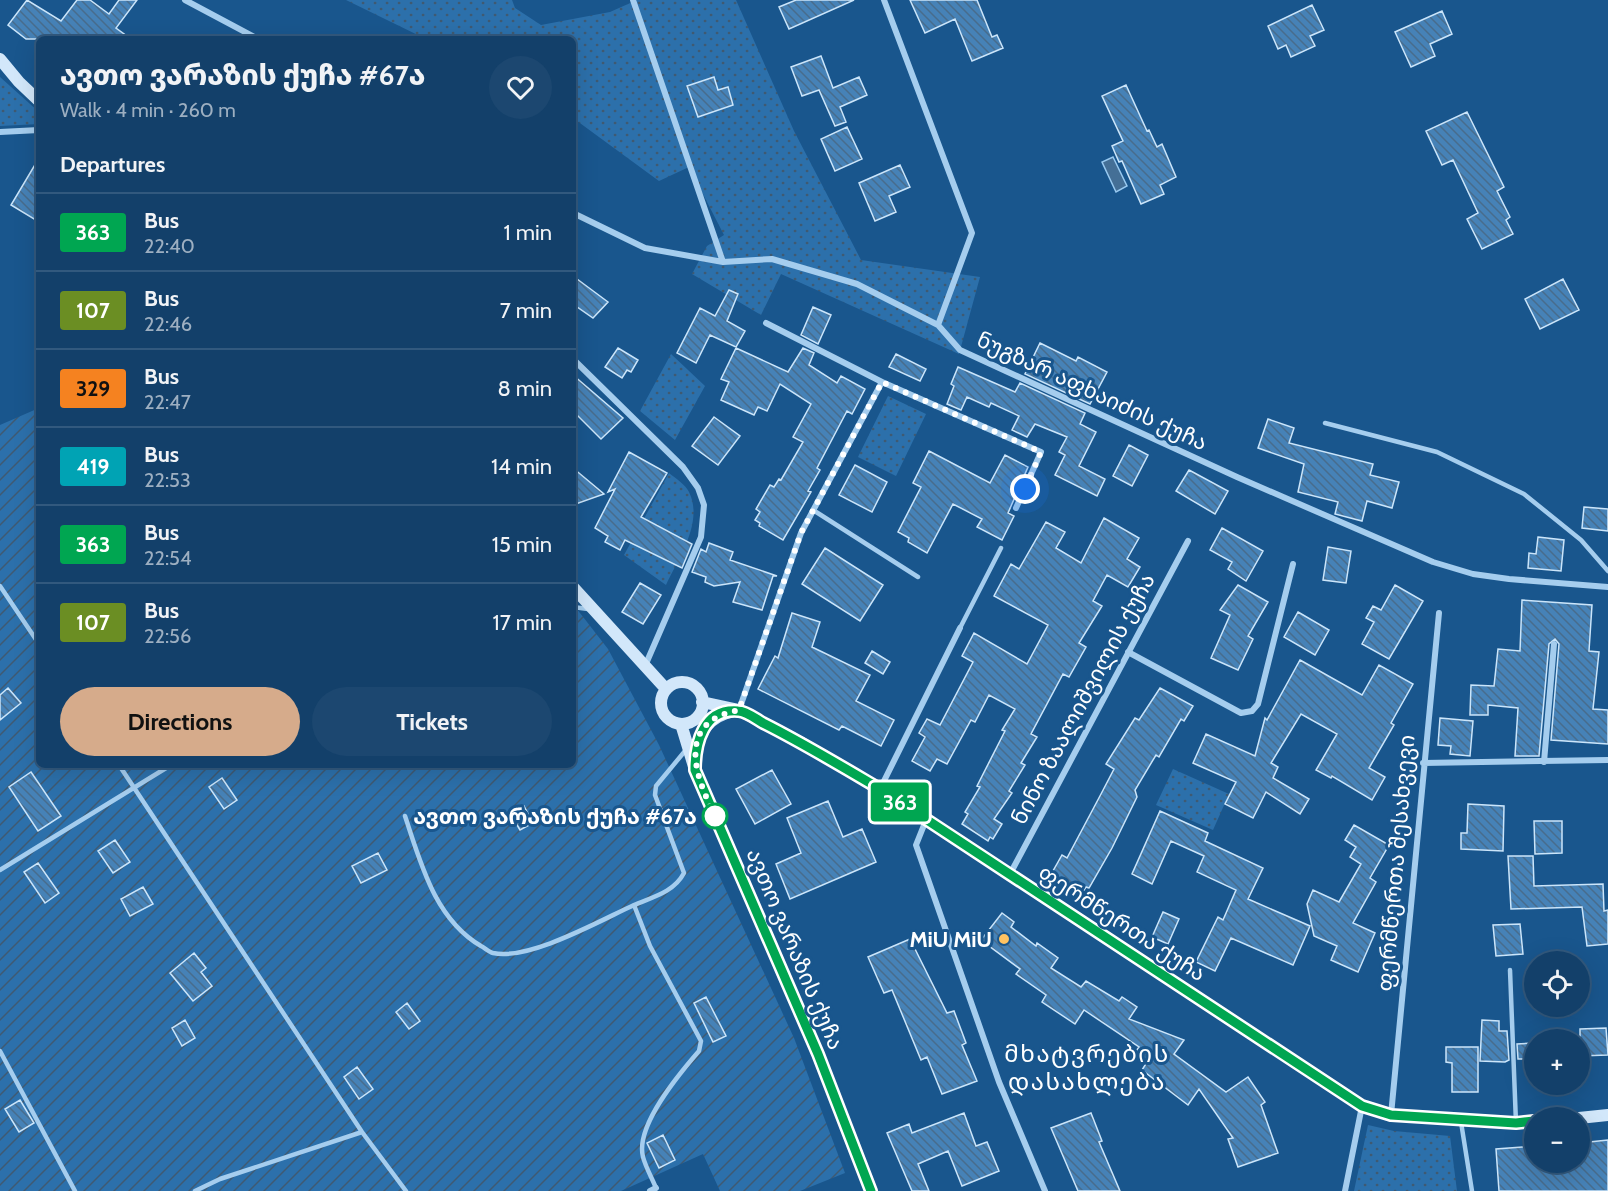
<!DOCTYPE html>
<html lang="en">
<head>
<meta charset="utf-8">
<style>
	body { margin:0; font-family:Cabin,"Noto Sans Georgian",sans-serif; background:#1c4770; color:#f1f3f6; height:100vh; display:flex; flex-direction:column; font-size:22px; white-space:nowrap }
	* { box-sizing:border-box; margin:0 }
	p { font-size:20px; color:#9dafc1 }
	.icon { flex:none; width:33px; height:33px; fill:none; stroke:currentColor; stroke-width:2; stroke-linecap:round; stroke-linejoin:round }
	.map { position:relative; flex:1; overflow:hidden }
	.side { position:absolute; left:36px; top:36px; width:540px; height:732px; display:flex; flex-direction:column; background:#13406a; border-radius:9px; box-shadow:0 6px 24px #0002,0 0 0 2px #32597e }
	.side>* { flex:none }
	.badge { padding:0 12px; border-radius:4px; font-size:21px; line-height:39px }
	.controls { position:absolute; left:1524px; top:951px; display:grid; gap:12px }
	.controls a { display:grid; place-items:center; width:66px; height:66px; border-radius:50%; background:#13406a; box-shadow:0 6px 24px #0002,0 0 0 2px #32597e; font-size:30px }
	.you { position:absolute; width:30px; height:30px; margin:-15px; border:4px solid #fff; border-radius:50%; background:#1a73e8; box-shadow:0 0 0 9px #1a73e833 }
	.map>.badge { position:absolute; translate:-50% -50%; box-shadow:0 0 0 3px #fff }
	h2 { padding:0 24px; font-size:22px; line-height:54px }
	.round { display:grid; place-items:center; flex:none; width:63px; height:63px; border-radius:32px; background:#1c4770 }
	.overview { display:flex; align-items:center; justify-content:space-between; height:102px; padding:0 24px }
	h1 { font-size:28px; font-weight:800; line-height:45px }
	.primary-button { display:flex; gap:12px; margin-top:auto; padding:12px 24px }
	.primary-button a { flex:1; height:69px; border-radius:36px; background:#d6ab8b; color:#111; font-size:24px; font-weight:800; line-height:69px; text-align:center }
	.primary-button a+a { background:#1c4770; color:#f1f3f6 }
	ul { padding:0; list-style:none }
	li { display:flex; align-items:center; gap:18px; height:78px; padding:0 24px; border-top:2px solid #32597e }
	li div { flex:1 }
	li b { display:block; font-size:22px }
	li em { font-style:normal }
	li .badge { min-width:66px; font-weight:700; text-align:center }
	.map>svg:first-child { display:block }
</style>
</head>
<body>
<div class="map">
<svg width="1608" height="1191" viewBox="0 0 1608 1191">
	<defs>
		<pattern id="grass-dots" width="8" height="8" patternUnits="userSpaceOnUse" patternTransform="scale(1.5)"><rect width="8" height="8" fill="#2c70ab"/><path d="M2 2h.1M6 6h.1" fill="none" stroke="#3f5a72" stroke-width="1.8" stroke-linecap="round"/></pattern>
		<pattern id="garden-furrows" width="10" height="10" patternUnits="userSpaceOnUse" patternTransform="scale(1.5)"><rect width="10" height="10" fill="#2c70ab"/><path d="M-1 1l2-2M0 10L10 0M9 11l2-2" fill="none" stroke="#3f5a72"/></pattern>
		<pattern id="building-back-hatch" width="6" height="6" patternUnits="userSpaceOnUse" patternTransform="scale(1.5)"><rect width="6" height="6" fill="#4682b7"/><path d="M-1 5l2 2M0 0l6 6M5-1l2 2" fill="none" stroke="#486c8c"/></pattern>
	</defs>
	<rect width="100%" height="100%" fill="#19568d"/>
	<path fill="url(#grass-dots)" d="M346,0H512L515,8L541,25L610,12L637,0H736L794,131L861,260L980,277L959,354L781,274L761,315L692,274L707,246L724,235L689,167L659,181L573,118V39H426Z
		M0,77L39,112V124L0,126Z
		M671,354L705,386L675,440L640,411Z
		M888,396L926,414L896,476L858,457Z
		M669,473C675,478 686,485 689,492C704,522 678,559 666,585L624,555Z
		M1173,769L1229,794L1213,830L1156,805Z
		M1368,1125L1394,1131L1450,1136L1457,1191H1354Z"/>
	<path fill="url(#garden-furrows)" d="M39,408V765H573V604L608,649L659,745L794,1038L845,1173L800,1191H720L703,1154L621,1191H0V425Z"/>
	<path fill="#446f96" stroke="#98c9f0" stroke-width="1.5" d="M1113,157L1127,186L1116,192L1102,162Z"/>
	<path fill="url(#building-back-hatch)" stroke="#cbe5fa" stroke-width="1.5" d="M27,0L61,21L77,0H90L109,14L119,0H137L116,28L131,39H26L8,25Z
		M796,0H854L789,29L779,7Z
		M910,0H977L992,37L997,35L1003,48L972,61L955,19L925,33Z
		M1312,5L1324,30L1310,36L1315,46L1291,57L1286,45L1278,49L1268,26Z
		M1442,11L1452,34L1430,44L1435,56L1411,67L1395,32Z
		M821,56L833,88L859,77L867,95L840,107L846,122L835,126L819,90L802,96L791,67Z
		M714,77L718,90L728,87L733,105L698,117L687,86Z
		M1126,85L1147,131L1149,130L1157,147L1162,144L1176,177L1160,185L1164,194L1141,204L1122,161L1119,162L1112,146L1123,141L1102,96Z
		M1467,112L1504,187L1497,191L1510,217L1506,220L1513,234L1482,249L1467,219L1478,213L1453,160L1442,165L1426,131Z
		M847,127L862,159L835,171L821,139Z
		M39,158V222L11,205Z
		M900,165L910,187L889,196L896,212L875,221L859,183Z
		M573,276L608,302L593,318L573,304Z
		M1563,279L1579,310L1540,329L1525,299Z
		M729,290L738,294L727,321L745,331L736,347L710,335L696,363L677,353L700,308L715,316Z
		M813,307L831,315L818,344L801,335Z
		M1040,343L1076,361L1078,357L1107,372L1090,404L1025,374Z
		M618,348L638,360L631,372L627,370L622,378L605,367Z
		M736,348L788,372L803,348L814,353L809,365L837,383L841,376L865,389L852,414L847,411L817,468L820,470L808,491L811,492L783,540L759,526L760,523L755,520L760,512L756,509L770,485L774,487L779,479L781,480L803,442L793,437L811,404L780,384L767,411L758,407L754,415L721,400L729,382L721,379Z
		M896,354L926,369L920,381L889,367Z
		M958,367L1015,392L1020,383L1085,413L1080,424L1096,432L1079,466L1105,479L1097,496L1055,475L1065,455L1059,452L1067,437L1035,424L1027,437L1012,430L1019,416L991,403L989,407L967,397L961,410L947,404L954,386L951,384Z
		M573,375L623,418L601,439L573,411Z
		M714,417L740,436L718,465L692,446Z
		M1268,419L1294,428L1289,443L1373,464L1370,475L1399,482L1392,508L1367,501L1362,521L1335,514L1338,502L1298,492L1304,464L1258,448Z
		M1129,445L1148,455L1132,486L1113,476Z
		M929,451L990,483L1005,455L1028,467L1008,513L1014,516L1002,540L977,527L982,519L953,504L927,553L908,542L909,538L898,532L921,487L913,483Z
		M629,452L667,473L641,517L692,544L682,568L625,540L620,550L605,542L608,536L595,528L615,489L608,492Z
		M855,465L887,482L872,512L839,495Z
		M573,468L604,494L573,505Z
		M1189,470L1228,491L1215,514L1176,491Z
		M1584,507L1608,509V531L1582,528Z
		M1104,518L1139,538L1127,559L1140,567L1128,587L1107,575L1093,601L1102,606L1079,643L1086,647L1069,677L1063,674L1031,734L1037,737L1021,763L1025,765L1009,791L1012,793L994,819L1002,824L993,839L990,837L988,841L962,824L968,814L965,812L980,787L977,786L1005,731L1002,730L1015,709L989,695L975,722L971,720L947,764L937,759L930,771L912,761L925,737L919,733L927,719L940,725L973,662L962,656L974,633L1027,664L1048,625L994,596L1011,564L1019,569L1046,522L1065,532L1056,548L1081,563Z
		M1222,528L1263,551L1246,581L1228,569L1232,562L1210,550Z
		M1538,537L1564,540L1561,571L1528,568L1529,553L1536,554Z
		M709,543L733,552L730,560L777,576H773L762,610L733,602L740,582L714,586L705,582L706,577L692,572L701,549L706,552Z
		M1328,547L1351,551L1346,583L1323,580Z
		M825,548L883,585L860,621L802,584Z
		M640,583L661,595L643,624L622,612Z
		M1238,585L1268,602L1248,636L1253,639L1238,670L1211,658L1230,615L1220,610Z
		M1395,585L1423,601L1389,659L1362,644L1374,622L1366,618L1373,606L1381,610Z
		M1522,600L1592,605L1589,651L1599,652L1593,709L1608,710V744L1551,740L1559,644L1555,639L1549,644L1539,756H1515L1518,708L1488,705V715H1470L1471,685L1494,686L1498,649L1520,651Z
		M1298,612L1329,630L1315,655L1284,637Z
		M792,613L820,622L812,647L870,675L856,701L894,720L881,746L842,726L839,730L758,689L775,656L778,658Z
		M872,651L890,662L883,674L865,663Z
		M1300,660L1362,695L1379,665L1413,684L1391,723L1394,725L1369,768L1385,777L1372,800L1332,776L1331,778L1316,770L1337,734L1301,714L1271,763L1278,767L1273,778L1309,799L1300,814L1266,792L1253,818L1225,804L1236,782L1193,763L1206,734L1255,756L1265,718L1267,720Z
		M8,688L21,703L0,720V695Z
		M1160,688L1193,706L1184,721L1181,719L1159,757L1156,755L1135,790L1137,797L1112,848L1089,888L1086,887L1080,896L1049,878L1062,855L1067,858L1101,794L1114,769L1106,764L1135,718L1139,720Z
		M1440,718L1473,721L1470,756L1450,754L1451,746L1438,745Z
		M772,770L791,804L755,824L736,789Z
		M31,772L61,816L38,831L9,787Z
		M222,778L237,800L224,809L209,787Z
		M828,801L843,837L862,829L876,862L790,899L776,864L801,853L787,818Z
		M1468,804L1504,806L1503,851L1461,849V833H1467Z
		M524,806L533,823L520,830L510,813Z
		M1160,811L1208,833L1205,841L1263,868L1248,899L1310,926L1293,965L1231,938L1215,971L1196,962L1218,917L1223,920L1236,890L1197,872L1204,856L1171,841L1152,884L1132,874Z
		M1534,821H1562V853L1535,854Z
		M1354,825L1389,845L1370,878L1376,882L1353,923L1375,933L1358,972L1331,960L1337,946L1314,936L1307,904L1313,890L1339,902L1361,864L1350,857L1356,847L1345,840Z
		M115,840L130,862L113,873L98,851Z
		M378,853L387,870L361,883L352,866Z
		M1508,856H1533L1534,886L1603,884L1604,911L1608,910V944L1587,946L1582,907L1511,909Z
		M38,863L59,893L45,903L24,872Z
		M143,887L153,904L130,916L121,899Z
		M1163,912L1179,919L1168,944L1152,937Z
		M1002,913L1014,922L1011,927L1036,946L1037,943L1058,958L1051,968L1081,987L1086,981L1119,1001L1122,997L1137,1007L1129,1019L1184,1040L1174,1054L1226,1092L1248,1077L1265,1102L1261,1105L1278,1153L1238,1167L1228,1139L1233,1138L1199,1089L1188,1105L1142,1070L1147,1062L1134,1054L1139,1047L1084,1010L1075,1024L1042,1002L1046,995L1016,974L1020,969L981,940Z
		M1520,924L1523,954L1496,956L1493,925Z
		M910,939L947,1013L954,1011L966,1043L962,1045L977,1081L942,1094L927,1057L921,1060L892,990L884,993L868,957Z
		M194,953L206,968L201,972L212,986L193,1001L170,973Z
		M706,997L726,1036L713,1042L694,1003Z
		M407,1003L420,1021L409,1029L396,1012Z
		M185,1020L195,1038L182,1046L172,1028Z
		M1482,1020L1499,1021V1031H1507L1509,1060L1505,1062L1480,1061Z
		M1606,1028L1608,1055L1580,1056V1029Z
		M1534,1043V1059H1518L1517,1044Z
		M1446,1047H1478V1092H1452V1063L1446,1062Z
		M357,1067L373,1089L359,1099L344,1077Z
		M20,1100L34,1123L19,1132L5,1109Z
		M964,1113L976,1146L987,1142L999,1171L962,1186L948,1151L918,1164L929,1191H912L887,1133L909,1124L912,1133Z
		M1091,1113L1102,1141L1099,1142L1120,1191H1078L1051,1128Z
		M663,1135L675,1160L659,1168L647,1143Z
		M1608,1140V1191H1499L1496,1149L1534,1146V1162H1580V1143Z"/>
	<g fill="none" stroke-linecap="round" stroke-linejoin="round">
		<path stroke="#a5cdee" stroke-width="4.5" d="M1325,423L1437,452L1524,494L1581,540L1608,571
			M813,510L918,577
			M0,586L39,644
			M573,607L588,609
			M960,628L1001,548
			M119,765L362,1132L406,1191
			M405,816C421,864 435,919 481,946C485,948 489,952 493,953C529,961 601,920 634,905
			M0,870L171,765
			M1510,970L1516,1123
			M0,1051L75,1191
			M1461,1122L1472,1191
			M656,1188C652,1178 646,1168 643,1157C635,1126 679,1074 699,1051L701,1041L650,946L634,905C653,897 674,892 684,873L655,795L656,786L685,751
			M195,1191L220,1179L362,1132"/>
		<path stroke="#a5cdee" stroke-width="6" d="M185,0L258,39
			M633,0L723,262
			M884,0L972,233L938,325
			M0,132L39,130
			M573,213L645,248L723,262L772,259L857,284L938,325L960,350L1237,477L1433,562L1473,574L1509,579L1608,587
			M766,323L882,382L1041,452L1016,508
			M573,359L683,467L698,488L704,505L701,537L645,666
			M1128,652L1241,713L1252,711L1258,704L1293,564
			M739,710L801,533L882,382
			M1544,762L1554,644
			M1423,763L1608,760
			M880,789L960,628
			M926,820L916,845L999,1082L1045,1191
			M1010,874L1188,541
			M1391,1115L1439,613
			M650,1191L656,1188
			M1345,1191L1362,1106"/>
		<path stroke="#d2e7fa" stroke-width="12" d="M0,59L19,82L39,101
			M573,587L666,689
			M661 703a21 21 0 1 1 42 0a21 21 0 1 1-42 0Z
			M702,702L739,710L800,742L880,789L1362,1106L1391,1115L1516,1123L1534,1121
			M681,724L695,770L818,1054L871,1191
			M695,760C696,734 708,716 734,711
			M1579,1118L1608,1115"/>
	</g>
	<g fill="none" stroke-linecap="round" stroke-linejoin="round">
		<g stroke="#fff" stroke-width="14">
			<path id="line" d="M871,1191L818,1054L695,770C695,744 703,708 738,711C746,711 756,719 763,723C803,743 841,766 880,789L1362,1106L1391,1115L1516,1123L1534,1121"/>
		</g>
		<use href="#line" stroke="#00a651" stroke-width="9"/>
		<path stroke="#fff" stroke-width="6" stroke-dasharray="0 10.8" d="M715,816C694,774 676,722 739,710L801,533L882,382L1041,452L1025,489"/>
	</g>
	<circle fill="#fff" stroke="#00a651" stroke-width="3" cx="715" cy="816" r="12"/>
	<circle fill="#ffc362" stroke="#19568d" stroke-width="2" cx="1004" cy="939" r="6"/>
	<g text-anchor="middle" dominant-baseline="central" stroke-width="6" stroke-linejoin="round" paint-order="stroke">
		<g font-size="22" fill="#fff" stroke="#19568d">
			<text transform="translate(1092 391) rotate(25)">ნუგზარ აფხაიძის ქუჩა</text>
			<text transform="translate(1083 699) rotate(-62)">ნინო ზაალიშვილის ქუჩა</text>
			<text transform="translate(1396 863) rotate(-85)">ფერმწერთა შესახვევი</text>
			<text transform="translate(1122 923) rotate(33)">ფერმწერთა ქუჩა</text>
			<text transform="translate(795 949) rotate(67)">ავთო ვარაზის ქუჩა</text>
		</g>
		<g font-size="22" font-weight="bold" fill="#fff" stroke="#19568d" text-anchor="end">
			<text x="697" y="816">ავთო ვარაზის ქუჩა #67ა</text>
		</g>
		<g font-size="22" font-weight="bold" fill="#fff" stroke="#19568d" text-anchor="end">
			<text x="992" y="939">MiU MiU</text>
		</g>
		<g font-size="24" letter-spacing="1.5" fill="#fff" stroke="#19568d">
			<text x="1087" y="1053">მხატვრების<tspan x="1087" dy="28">დასახლება</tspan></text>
		</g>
	</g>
</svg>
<div class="controls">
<a><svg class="icon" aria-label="locate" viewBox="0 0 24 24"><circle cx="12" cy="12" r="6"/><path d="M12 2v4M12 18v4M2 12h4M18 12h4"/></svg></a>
<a>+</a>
<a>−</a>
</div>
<div class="you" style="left:1025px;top:489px"></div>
<b class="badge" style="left:900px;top:802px;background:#00a651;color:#fff">363</b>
<section class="side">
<div class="overview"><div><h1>ავთო ვარაზის ქუჩა #67ა</h1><p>Walk · 4 min · 260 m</p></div><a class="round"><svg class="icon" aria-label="heart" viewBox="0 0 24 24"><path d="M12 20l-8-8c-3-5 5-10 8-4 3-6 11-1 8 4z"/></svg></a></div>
<h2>Departures</h2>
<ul>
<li><span class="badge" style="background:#00a651;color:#fff">363</span><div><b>Bus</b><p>22:40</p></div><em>1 min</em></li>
<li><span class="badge" style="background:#6b8e23;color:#fff">107</span><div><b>Bus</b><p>22:46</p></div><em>7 min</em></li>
<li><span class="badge" style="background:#f58220;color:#111">329</span><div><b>Bus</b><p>22:47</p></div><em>8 min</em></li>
<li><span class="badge" style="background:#00a3b4;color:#fff">419</span><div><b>Bus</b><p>22:53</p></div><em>14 min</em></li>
<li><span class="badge" style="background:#00a651;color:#fff">363</span><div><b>Bus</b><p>22:54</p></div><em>15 min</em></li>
<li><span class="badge" style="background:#6b8e23;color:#fff">107</span><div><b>Bus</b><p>22:56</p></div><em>17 min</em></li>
</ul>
<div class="primary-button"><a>Directions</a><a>Tickets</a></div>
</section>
</div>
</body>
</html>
